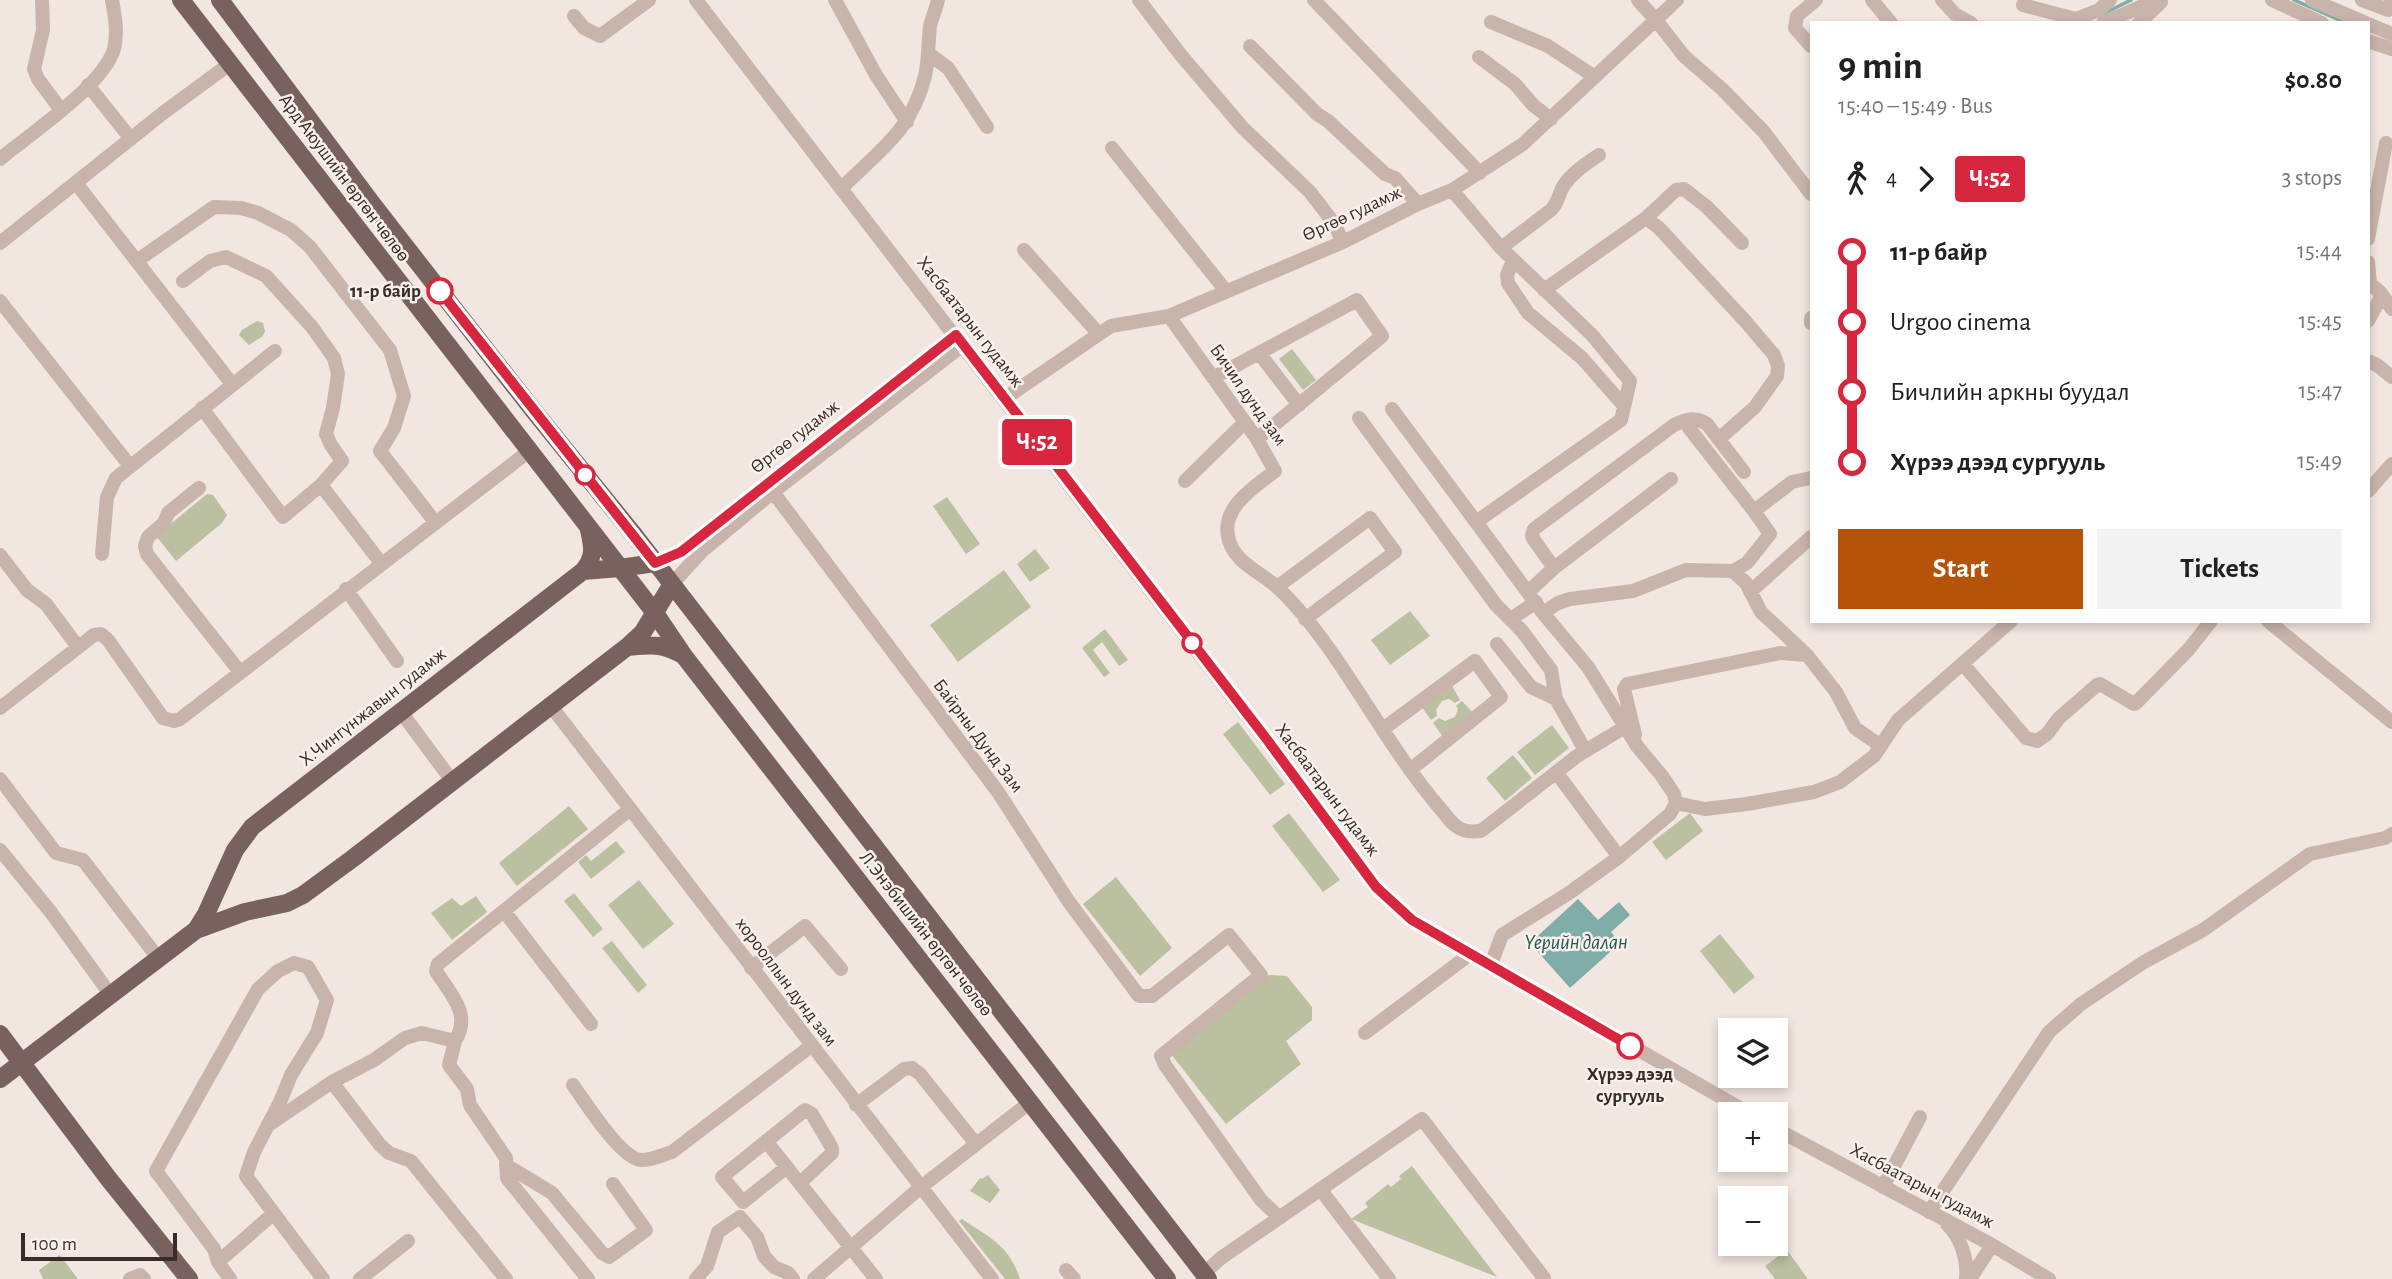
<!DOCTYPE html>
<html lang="en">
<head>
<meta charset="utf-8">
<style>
	body { margin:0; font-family:"Alegreya Sans",sans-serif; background:#f2f2f2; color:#202124; height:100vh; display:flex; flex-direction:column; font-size:26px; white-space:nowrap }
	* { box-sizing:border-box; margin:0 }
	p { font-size:23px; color:#757577 }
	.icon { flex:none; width:38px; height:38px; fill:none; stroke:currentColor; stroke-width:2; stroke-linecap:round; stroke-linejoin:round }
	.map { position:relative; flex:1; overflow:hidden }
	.drawer { position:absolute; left:1810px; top:21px; width:560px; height:602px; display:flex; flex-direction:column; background:#fff; border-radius:0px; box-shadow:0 4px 10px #0003 }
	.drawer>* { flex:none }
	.badge { padding:0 14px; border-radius:5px; font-size:24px; line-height:46px }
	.tools { position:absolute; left:1718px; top:1018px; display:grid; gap:14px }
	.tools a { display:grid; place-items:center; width:70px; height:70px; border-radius:0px; background:#fff; box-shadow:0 4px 10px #0003; font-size:35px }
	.scale { position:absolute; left:21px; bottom:18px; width:156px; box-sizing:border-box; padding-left:7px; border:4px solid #382c2b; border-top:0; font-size:19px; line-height:24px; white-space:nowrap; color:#382c2b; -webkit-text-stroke:5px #f9f1ec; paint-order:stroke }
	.map>.badge { position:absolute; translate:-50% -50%; box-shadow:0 0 0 4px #fff }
	.legs { display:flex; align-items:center; gap:10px; height:77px; padding:0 28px; font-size:23px }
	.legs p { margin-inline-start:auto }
	.head { display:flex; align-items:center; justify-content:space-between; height:119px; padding:0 28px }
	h1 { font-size:38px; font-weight:700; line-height:52px }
	.cta { display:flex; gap:14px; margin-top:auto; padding:14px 28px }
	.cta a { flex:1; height:80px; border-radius:0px; background:#b45309; color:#fff; font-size:28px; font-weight:700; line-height:80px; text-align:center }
	.cta a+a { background:#f2f2f2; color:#202124 }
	ul { padding:0 28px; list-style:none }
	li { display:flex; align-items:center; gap:24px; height:70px; font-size:26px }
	li i { display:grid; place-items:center; width:10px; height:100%; margin:0 9px; background:currentColor }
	li i::after { content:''; width:18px; height:18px; margin:-9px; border:5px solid; border-radius:50%; background:#fff }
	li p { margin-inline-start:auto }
	li:first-child i { background:linear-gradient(#0000 50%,currentColor 0) }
	li:last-child i { background:linear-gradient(currentColor 50%,#0000 0) }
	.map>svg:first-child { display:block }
</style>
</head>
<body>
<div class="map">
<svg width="2392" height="1279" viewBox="0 0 2392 1279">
	<rect width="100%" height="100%" fill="#f1e6e0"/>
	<path fill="#bbc0a0" d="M257,321L263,323L265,331L263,336L249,345L239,335L242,330Z
		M1292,349L1316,380L1303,390L1279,359Z
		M207,494L213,495L227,515L222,523L176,561L156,536Z
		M947,497L980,544L966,554L933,506Z
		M1035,549L1050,568L1030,582L1017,564Z
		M1004,570L1031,607L958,662L930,625Z
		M1410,611L1430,636L1390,665L1371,640Z
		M1105,629L1128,660L1119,666L1102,642L1093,650L1110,673L1104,677L1082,648Z
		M1451,684L1460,700L1455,703L1449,699L1442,701L1436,710L1437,716L1431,720L1421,706Z
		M1462,701L1474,714L1443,737L1433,723L1439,718L1445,721L1455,717L1458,709L1456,706Z
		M1238,722L1285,784L1270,795L1223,734Z
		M1552,725L1569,748L1535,775L1517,752Z
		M1513,755L1532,778L1505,801L1486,778Z
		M569,806L588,829L517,886L499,863Z
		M1289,813L1340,880L1323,892L1272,826Z
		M1690,813L1703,831L1666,860L1652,842Z
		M616,841L625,852L591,879L578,862L586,855L591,861Z
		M1116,877L1172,948L1140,976L1083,904Z
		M639,880L674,924L643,949L608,905Z
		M574,893L603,929L593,937L564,901Z
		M476,896L487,912L452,940L431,913L452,898L461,906Z
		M1720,934L1755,977L1734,994L1700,951Z
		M612,941L647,985L638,993L602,948Z
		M1269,975L1287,976L1312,1007V1020L1286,1041L1301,1064L1226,1124L1171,1054Z
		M1412,1166L1497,1277L1351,1219L1368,1207L1365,1203L1388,1184L1391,1187L1401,1179L1399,1176Z
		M988,1175L1000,1190L990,1203L970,1191L980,1178L982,1179Z
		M962,1219C990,1238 1009,1245 1020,1279H1005L959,1221Z
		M1787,1250L1808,1279H1775L1765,1266Z
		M60,1255L78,1279H43L39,1270Z"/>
	<path fill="#80ada7" d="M1578,899L1598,920L1619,902L1630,915L1611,932L1620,943L1570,988L1530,943Z"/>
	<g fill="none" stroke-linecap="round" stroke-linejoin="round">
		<path stroke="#80ada7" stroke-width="3.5" d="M2294,0L2346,23
			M2105,13L2131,0"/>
		<path stroke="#c9b4ac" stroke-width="14" d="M42,0L43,30L34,69L38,79L61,110
			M696,0L1264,738L1375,887L1412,920L1752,1115
			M835,0L876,75L907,122
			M1139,0L1180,54L1243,128L1310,192L1333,222L1343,242
			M1314,0L1480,173
			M1638,0L1656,20L1684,56L1722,89L1764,132L1811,194
			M1872,0L1891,23
			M1942,0L1955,14L1971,23
			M2272,0L2322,23
			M2312,0L2366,23
			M2362,0L2388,10L2391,0
			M2023,5L2076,19L2099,10L2110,0
			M574,16L584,28L600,36L649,0
			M1491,22L1548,46L1595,77
			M2103,23L2157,0
			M2139,23L2161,2
			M2368,24L2392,34
			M2368,41L2392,49
			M1250,46L1317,114L1328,121L1385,174L1395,178L1418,204
			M1811,46L1795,28L1797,16L1816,0
			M929,54L948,68L987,127
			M1479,57L1515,84L1533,105L1551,119
			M88,85L131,139
			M1112,148L1226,291
			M0,159C30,134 103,86 114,49C118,33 115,16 112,0
			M76,183L232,384
			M842,188C880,149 911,132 925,76C929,59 928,43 930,26C932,18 936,9 938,0
			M1452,190L1501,248L1592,335L1630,381L1621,420L1476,522L1543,613L1588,667L1637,746L1662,776L1674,794L1676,803L1670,814L1619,857L1569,893L1502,935L1490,967
			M1646,218L1676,190L1684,189L1707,207L1742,243
			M2368,239L2386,143
			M0,243L163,113L231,63
			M1501,248L1551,210C1559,202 1558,194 1564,185C1573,172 1586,164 1599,155
			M1024,250L1098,333
			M138,260L214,207L241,208L258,213L291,230L310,247L390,350L404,396L394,428L380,451L435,522
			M1513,261L1507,275L1508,283L1528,313L1582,358L1624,406
			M2368,262L2370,283
			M183,281L210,261L226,257L266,276L312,327L334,358L338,374L333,408L326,434L331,445L342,461L321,485L283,517L202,408
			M2368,282L2380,292L2392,309
			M1544,290L1646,218L1659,228L1746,322L1774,355L1778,366L1777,376L1755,407L1719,439
			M0,301L130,466
			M1169,316L1257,439L1275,471C1256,486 1222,506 1228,536C1232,562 1261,572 1278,588C1305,613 1333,653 1353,684C1380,725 1406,768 1438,806C1444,812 1449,821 1456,826C1463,832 1472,832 1481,831L1577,756L1625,727
			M1811,318V323
			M2368,321L2380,299V292
			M1259,353L1299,405
			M2368,361L2377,365L2392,377
			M1213,378L1357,300L1382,336L1257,439
			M1004,399L1111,326L1169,316L1343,242L1418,204L1452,190L1523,144L1677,0
			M1392,409L1476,522
			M1359,418L1496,605L1522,631L1551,670L1556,699L1585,750
			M1689,428L1754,511
			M1185,481L1245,422
			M321,485L381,563
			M199,488L168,513L164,523L148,537L145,546L147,554L240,672
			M2368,491L2392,464
			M773,492L998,792L1069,902L1139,996H1152L1229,935L1261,975L1161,1056L1165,1065L1261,1200L1280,1218
			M102,554L107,497L116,478L275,351
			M0,555L27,590L46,604L78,647
			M655,563L681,553L956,335
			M1554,568L1534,540L1532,536L1534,529L1674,425C1687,419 1696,416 1707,424L1744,472
			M1733,571L1746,583L1761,612L1807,655L1836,692L1855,728L1881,746
			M672,584L702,551L773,492L963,345
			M1277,587L1370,518L1395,552L1305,619
			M346,589L397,661
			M1528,592L1554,568L1671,479
			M1750,592L1811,537
			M1543,613L1558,603L1570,599L1633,591L1686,570L1733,571L1747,563L1770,534L1754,511L1792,482L1811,478
			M1511,619L1536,602
			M2268,621L2392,722
			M1497,644L1531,687L1556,699
			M1963,664L2026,738L2037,741L2047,734L2059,718L2097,685L2100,684L2134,704L2136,703L2189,649L2211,621
			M551,706L992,1279
			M0,708L94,635L101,634L108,640L163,718L174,721L180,719L528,452
			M401,712L453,782
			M1383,729L1475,661L1501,697L1410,770
			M1635,735L1624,689L1627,684L1780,653L1807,655
			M1556,772L1619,857
			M0,779L56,853L83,860L158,958
			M1676,803L1705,809L1747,804L1814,792L1840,782L1874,756L1898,720L2011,621
			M0,850L50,911L110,994
			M504,911L591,1024
			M751,968L805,926L841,969
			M1365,1033L1469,955
			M455,1041L449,1065L467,1089L470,1105L506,1158L507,1178L588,1279
			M332,1082L380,1145L389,1153L411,1161L506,1279
			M573,1085C586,1103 619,1156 640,1160C651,1161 662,1155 672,1152L811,1046
			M856,1105L904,1069L912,1068L920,1074L976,1144
			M270,1124L332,1082L374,1060L405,1038L422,1033L455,1041C472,1014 451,995 436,971L438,964L629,810
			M1776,1129L1992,1245L2049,1279
			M766,1141L876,1279
			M506,1165L552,1193L602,1253L609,1257L646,1230L613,1184
			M787,1167L743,1202L722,1177L805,1110L812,1114L832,1148V1153L800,1183
			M1883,1187L1920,1117
			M1320,1189L1389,1279
			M1929,1212L2049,1032L2081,1004L2144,962L2203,930L2310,854L2385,838L2392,834
			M1947,1224C1961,1238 1968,1259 1966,1279
			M218,1262L273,1214
			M1066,1270L1074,1279
			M1203,1274L1221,1258L1422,1119L1544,1278L1542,1279
			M130,1279L140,1275L144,1279
			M230,1279L218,1262L214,1249L156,1171L258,989L278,971L294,963L308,967L327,1000L317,1033L291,1075L280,1102L254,1152L246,1176L323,1279
			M360,1279L408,1241
			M696,1279L707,1266L718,1232L740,1217L757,1237L764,1256L774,1267L788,1273L793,1279
			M814,1279L921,1187L1029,1103
			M1970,1279L1992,1245"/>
		<path stroke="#79615d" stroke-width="18" d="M181,0L655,613L684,656L1167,1279
			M220,0L373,205L533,410L635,536L1208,1279
			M583,571L620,568L655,563
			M627,647C650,645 660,643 681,654
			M196,930L206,914L235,850L252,827L583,571C595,557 593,547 589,530
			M0,1034L108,1178L189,1279
			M0,1079L196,930L245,912L287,903L303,895L352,859L627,647L643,632L672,584"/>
	</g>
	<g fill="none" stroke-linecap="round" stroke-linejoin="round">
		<g stroke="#fff" stroke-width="16">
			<path id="line-1" d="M440,291L655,563L681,552L956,335L1265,737L1376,887L1412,920L1630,1046"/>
		</g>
		<use href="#line-1" stroke="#d7263d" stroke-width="10"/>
	</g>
	<g fill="#fff" stroke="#d7263d" stroke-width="3.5">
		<circle cx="440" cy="291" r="12"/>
		<circle cx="585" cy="475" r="9"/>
		<circle cx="1192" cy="643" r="9"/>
		<circle cx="1630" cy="1046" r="12"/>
	</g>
	<g text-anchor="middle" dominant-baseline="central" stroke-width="5" stroke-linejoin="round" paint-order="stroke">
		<g font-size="19" fill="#382c2b" stroke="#f9f1ec">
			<text transform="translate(344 178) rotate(53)">Ард Аюушийн өргөн чөлөө</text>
			<text transform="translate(1352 214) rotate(-25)">Өргөө гудамж</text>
			<text transform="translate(970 322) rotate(52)">Хасбаатарын гудамж</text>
			<text transform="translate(1248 395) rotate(55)">Бичил дунд зам</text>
			<text transform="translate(795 437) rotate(-38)">Өргөө гудамж</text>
			<text transform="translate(373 707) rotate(-38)">Х.Чингүнжавын гудамж</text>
			<text transform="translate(978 736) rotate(53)">Байрны Дунд Зам</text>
			<text transform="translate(1327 790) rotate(53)">Хасбаатарын гудамж</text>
			<text transform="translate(926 934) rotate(52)">Л.Энэбишийн өргөн чөлөө</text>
			<text transform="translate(786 982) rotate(53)">хорооллын дунд зам</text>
			<text transform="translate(1922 1186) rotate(28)">Хасбаатарын гудамж</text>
		</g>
		<g font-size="19" font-weight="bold" fill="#382c2b" stroke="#f9f1ec" text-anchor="end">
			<text x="421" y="291">11-р байр</text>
			<text x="1630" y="1074" text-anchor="middle">Хүрээ дээд<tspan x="1630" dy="22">сургууль</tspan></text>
		</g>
		<g font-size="21" font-style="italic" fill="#235751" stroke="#f9f1ec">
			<text x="1576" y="942">Үерийн далан</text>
		</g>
	</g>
</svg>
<div class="tools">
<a><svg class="icon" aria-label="layers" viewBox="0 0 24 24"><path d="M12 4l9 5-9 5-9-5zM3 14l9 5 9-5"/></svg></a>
<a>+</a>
<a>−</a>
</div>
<div class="scale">100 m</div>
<b class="badge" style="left:1037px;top:442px;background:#d7263d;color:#fff">Ч:52</b>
<section class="drawer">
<div class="head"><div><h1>9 min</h1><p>15:40 – 15:49 · Bus</p></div><b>$0.80</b></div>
<div class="legs"><svg class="icon" aria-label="walk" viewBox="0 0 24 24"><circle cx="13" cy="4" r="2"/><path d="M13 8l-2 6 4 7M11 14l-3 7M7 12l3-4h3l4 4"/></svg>4<svg class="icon" aria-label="forward" viewBox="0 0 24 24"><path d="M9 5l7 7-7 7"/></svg><b class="badge" style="background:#d7263d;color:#fff">Ч:52</b><p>3 stops</p></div>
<ul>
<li><i style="color:#d7263d"></i><b>11-р байр</b><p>15:44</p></li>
<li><i style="color:#d7263d"></i><span>Urgoo cinema</span><p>15:45</p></li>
<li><i style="color:#d7263d"></i><span>Бичлийн аркны буудал</span><p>15:47</p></li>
<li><i style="color:#d7263d"></i><b>Хүрээ дээд сургууль</b><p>15:49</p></li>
</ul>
<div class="cta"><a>Start</a><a>Tickets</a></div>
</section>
</div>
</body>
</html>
